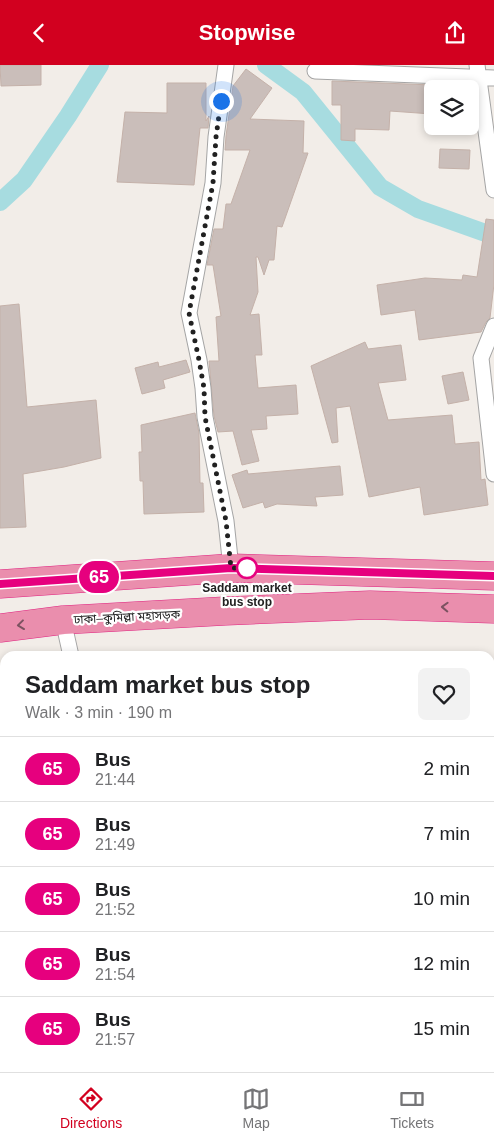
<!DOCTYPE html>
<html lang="en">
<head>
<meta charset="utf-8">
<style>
	body { margin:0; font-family:Arial,"Noto Sans Bengali",sans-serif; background:#f2f2f2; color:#202124; height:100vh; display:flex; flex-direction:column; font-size:19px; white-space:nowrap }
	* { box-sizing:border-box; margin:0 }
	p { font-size:16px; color:#757577 }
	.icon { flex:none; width:28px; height:28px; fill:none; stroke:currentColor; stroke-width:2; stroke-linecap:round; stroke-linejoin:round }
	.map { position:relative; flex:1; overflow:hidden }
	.panel { position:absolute; left:0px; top:586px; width:495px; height:421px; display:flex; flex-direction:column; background:#fff; border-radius:15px 15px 0 0; box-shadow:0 2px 8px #0003 }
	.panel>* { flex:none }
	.badge { padding:0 10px; border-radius:16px; font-size:18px; line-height:32px }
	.fabs { position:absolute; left:424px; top:15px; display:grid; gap:10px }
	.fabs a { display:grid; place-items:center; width:55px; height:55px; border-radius:8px; background:#fff; box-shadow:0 2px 8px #0003; font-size:25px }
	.you { position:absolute; width:25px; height:25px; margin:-12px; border:4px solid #fff; border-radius:50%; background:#1a73e8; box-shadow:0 0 0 8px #1a73e833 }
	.map>.badge { position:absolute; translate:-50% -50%; box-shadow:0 0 0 2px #fff }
	.round { display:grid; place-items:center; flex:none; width:52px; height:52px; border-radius:8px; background:#f2f2f2 }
	.head { display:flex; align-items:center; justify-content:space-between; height:85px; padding:0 25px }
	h1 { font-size:24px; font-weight:700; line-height:38px }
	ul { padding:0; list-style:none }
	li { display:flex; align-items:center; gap:15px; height:65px; padding:0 25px; border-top:1px solid #e0e0e0 }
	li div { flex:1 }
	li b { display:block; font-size:19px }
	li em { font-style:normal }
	li .badge { min-width:55px; font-weight:700; text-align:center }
	header { display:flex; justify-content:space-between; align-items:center; height:65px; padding:0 25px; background:#d2001f; color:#fff; font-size:22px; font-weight:700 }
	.tab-bar { display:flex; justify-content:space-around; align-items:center; height:70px; border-top:1px solid #e0e0e0; background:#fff; font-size:14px; color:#757577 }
	.tab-bar a { display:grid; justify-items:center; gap:2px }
	.tab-bar .selected { color:#d2001f }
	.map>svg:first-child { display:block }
</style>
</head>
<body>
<header><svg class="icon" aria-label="back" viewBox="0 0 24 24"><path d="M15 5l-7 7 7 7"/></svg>Stopwise<svg class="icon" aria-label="share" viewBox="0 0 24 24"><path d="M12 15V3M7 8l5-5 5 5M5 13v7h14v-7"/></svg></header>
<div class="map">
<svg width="494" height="1007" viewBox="0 0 494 1007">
	<defs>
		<pattern id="water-ripples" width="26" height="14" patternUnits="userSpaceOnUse" patternTransform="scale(1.25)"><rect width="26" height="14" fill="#a7dce0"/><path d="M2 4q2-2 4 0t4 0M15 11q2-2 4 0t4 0" fill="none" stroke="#8fbcc0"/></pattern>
	</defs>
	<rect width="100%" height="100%" fill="#f2ede8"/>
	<path fill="url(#water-ripples)" d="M5,605V681L0,682V606Z"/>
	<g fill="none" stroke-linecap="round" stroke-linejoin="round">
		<path stroke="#a7dce0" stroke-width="18" d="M266,0L303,27L380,122L418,144L494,171
			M0,137L24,115L68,51L100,0
			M490,676L494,677"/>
	</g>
	<path fill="#cabeba" stroke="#c4b1a9" d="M0,0H41V20L1,21Z
		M246,4L272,23L250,54L304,56L303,88H308L282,162L277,161L274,195H269L264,210L258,192H256L258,227L250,250L259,249L262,290H255L258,323L296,320L298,349L266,351L267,364L251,365L259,396L242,400L233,366L218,367L214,351L209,296H219L216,252L221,251L213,200H207L214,164H223L226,139H231L250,85H225L226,71L233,21Z
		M332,16L432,20V49L390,46L389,65L355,64V76L341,75V40H332Z
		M167,18H206V56L209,51L208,63H200L194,120L117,117L125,47L167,48Z
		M440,84L470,85L469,104L439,103Z
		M486,154L494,155V219L490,253L486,257L481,267L419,275L415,245L381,250L377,220L425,213L462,215L463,210L477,212Z
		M19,239L27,342L96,335L101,393L64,402L23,409L26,462L0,463V241Z
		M365,277L368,284L401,280L406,315L378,318L388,355L452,350L455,379L479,377L481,415L485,414L488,440L424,450L420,422L369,432L350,341L336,343L338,377L332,378L311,301Z
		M186,295L190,307L163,315L165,323L142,329L135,303L158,297L159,302Z
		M463,307L469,335L448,339L442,311Z
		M195,348L199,368L200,418H203L204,447L144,449L143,416H140L139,387H142L141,360Z
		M340,401L343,430L315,432L317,441L277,439L265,443L263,437L243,443L232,410L247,405L248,409Z"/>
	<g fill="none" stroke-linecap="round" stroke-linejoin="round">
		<g stroke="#a5a5a5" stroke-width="9">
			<path id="lane" d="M0,897L5,896"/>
		</g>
		<g stroke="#a5a5a5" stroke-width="17">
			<path id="street" d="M226,0L216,72L213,118L189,248L199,295L203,323L205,352L226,456L231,503
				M477,0L494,125
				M315,6L494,13
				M494,261L481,293L494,409
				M63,555L71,591
				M490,958L494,957
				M160,1002L161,1007"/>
		</g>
		<g stroke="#e12380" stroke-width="29">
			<path id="highway" d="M0,519L231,503L494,511
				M0,563L63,555L225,546L370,540L494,544"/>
		</g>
		<use href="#lane" stroke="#fff" stroke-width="8"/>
		<use href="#street" stroke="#fff" stroke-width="15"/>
		<use href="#highway" stroke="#ea8ead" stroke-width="28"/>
	</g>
	<defs><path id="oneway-chevron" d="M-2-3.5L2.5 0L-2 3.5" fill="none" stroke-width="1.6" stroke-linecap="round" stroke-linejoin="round" transform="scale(1.25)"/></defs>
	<g stroke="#7b5260">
		<use href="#oneway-chevron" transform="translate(445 542) rotate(-178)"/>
		<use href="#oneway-chevron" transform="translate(21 560) rotate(173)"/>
	</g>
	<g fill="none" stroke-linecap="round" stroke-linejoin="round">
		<g stroke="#fff" stroke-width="11">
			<path id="line" d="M0,519L231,503L494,511"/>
		</g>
		<use href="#line" stroke="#e6007e" stroke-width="8"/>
		<path stroke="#212121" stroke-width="5" stroke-dasharray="0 9" d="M221,36L216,72L213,118L189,248L199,295L204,323L205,352L226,456L231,503H247"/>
	</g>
	<circle fill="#fff" stroke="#e6007e" stroke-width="2.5" cx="247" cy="503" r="10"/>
	<g text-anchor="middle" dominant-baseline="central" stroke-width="4.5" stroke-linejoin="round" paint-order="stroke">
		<g font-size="12" font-weight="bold" fill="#212121" stroke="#fff">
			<text x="247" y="523">Saddam market<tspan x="247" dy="14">bus stop</tspan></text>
		</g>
		<g font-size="12" fill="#212121" stroke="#fff">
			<text transform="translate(127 552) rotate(-3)">ঢাকা–কুমিল্লা মহাসড়ক</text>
		</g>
	</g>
</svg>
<div class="fabs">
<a><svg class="icon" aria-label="layers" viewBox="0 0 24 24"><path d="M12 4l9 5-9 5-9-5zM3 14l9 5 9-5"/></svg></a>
</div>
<div class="you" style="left:221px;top:36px"></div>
<b class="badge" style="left:99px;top:512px;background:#e6007e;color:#fff">65</b>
<section class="panel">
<div class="head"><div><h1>Saddam market bus stop</h1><p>Walk · 3 min · 190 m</p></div><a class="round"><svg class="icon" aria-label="heart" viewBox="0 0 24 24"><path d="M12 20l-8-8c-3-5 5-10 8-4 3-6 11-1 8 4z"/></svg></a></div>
<ul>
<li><span class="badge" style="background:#e6007e;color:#fff">65</span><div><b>Bus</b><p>21:44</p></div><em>2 min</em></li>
<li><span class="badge" style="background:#e6007e;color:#fff">65</span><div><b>Bus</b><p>21:49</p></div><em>7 min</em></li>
<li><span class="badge" style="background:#e6007e;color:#fff">65</span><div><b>Bus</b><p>21:52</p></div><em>10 min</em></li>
<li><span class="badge" style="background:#e6007e;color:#fff">65</span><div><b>Bus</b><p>21:54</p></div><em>12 min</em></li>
<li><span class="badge" style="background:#e6007e;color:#fff">65</span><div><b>Bus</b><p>21:57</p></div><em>15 min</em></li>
</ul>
</section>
</div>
<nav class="tab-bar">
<a class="selected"><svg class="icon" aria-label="directions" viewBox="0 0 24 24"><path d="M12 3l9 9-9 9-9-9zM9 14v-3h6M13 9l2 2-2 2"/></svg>Directions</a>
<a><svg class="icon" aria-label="map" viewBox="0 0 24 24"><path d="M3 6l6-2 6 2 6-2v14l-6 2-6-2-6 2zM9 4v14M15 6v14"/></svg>Map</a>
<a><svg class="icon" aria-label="tickets" viewBox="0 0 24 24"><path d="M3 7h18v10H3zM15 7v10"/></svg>Tickets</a>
</nav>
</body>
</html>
